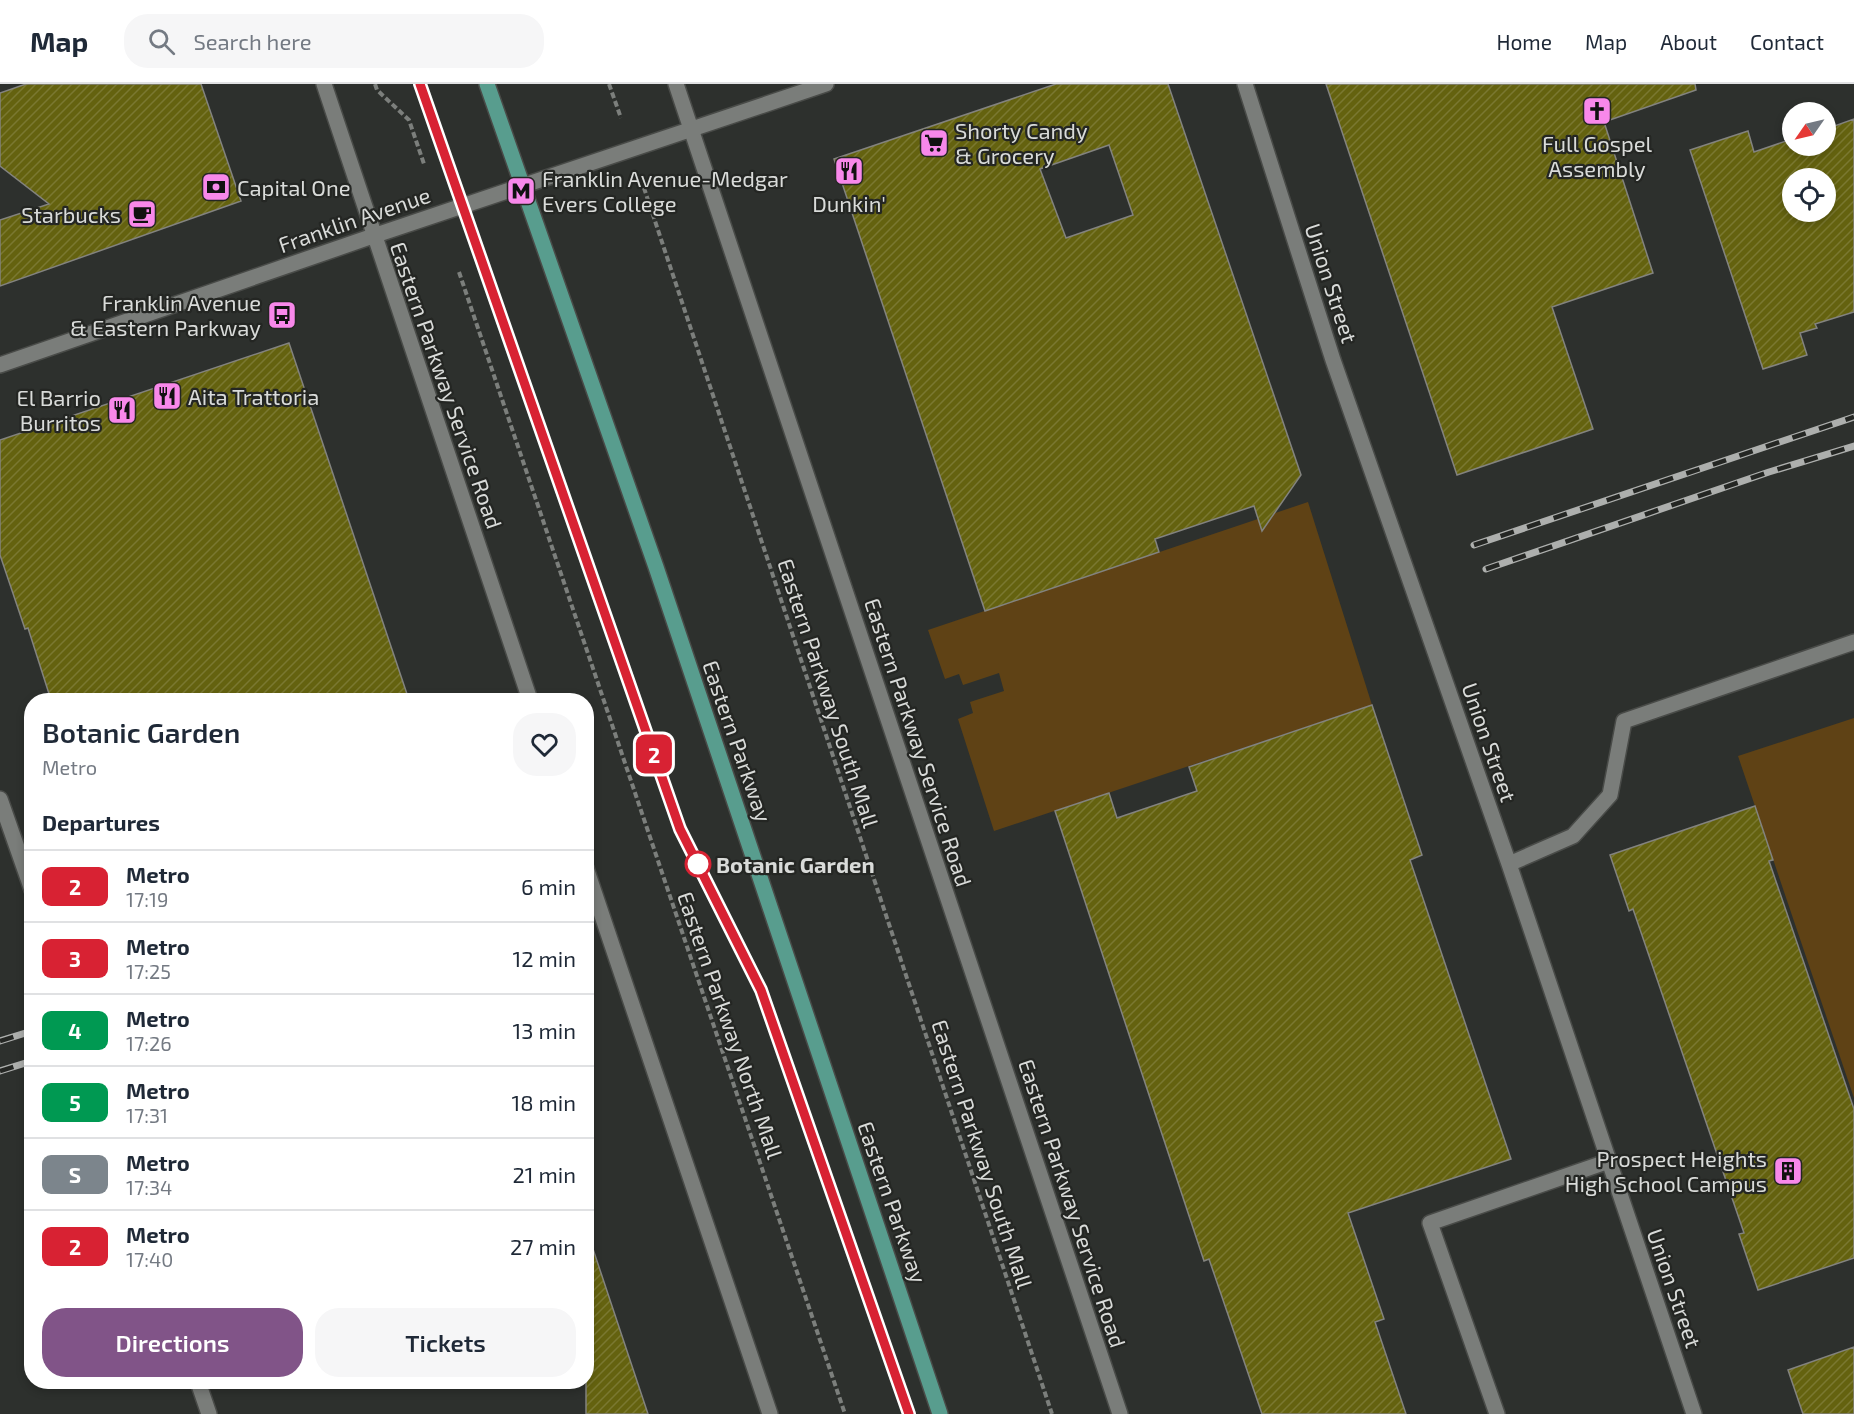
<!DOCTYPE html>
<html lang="en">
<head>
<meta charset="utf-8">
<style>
	body { margin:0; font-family:"Exo 2",sans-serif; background:#f6f6f7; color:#1f2937; height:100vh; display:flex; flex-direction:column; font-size:22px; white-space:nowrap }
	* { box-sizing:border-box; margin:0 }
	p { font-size:20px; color:#747a83 }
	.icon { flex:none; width:33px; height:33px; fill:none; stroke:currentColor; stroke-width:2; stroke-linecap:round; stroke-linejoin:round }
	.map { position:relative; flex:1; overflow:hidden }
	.drawer { position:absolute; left:24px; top:609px; width:570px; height:696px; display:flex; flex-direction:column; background:#fff; border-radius:24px; box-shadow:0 3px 9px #0003 }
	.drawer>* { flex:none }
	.badge { padding:0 12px; border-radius:9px; font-size:21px; line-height:39px }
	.needle { width:39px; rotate:236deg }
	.controls { position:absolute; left:1782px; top:18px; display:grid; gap:12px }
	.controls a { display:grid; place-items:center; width:54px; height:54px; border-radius:50%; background:#fff; box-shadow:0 3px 9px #0003; font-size:30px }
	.map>.badge { position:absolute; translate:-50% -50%; box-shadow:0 0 0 3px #fff }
	h2 { padding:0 18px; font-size:22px; line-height:54px }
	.round { display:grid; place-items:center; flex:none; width:63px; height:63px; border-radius:24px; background:#f6f6f7 }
	.summary { display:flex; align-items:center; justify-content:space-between; height:102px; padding:0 18px }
	h1 { font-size:28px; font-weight:600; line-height:45px }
	.cta { display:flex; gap:12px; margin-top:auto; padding:12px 18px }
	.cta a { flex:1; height:69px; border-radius:24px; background:#815488; color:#fff; font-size:24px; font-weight:600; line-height:69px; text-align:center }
	.cta a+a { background:#f6f6f7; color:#1f2937 }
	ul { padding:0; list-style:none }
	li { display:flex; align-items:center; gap:18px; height:72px; padding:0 18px; border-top:2px solid #e0e1e3 }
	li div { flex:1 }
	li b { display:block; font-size:22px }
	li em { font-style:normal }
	li .badge { min-width:66px; font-weight:700; text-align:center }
	header { display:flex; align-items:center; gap:36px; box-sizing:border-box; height:84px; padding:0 30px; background:#fff; border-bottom:2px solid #e0e1e3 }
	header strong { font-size:28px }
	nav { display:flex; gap:33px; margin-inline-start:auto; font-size:21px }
	.search { width:420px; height:54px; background:#f6f6f7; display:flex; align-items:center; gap:15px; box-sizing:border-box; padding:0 21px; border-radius:24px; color:#747a83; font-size:22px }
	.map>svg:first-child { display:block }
</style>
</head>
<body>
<header>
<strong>Map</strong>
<div class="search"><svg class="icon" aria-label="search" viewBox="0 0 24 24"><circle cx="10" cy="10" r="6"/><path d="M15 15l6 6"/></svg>Search here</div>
<nav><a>Home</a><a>Map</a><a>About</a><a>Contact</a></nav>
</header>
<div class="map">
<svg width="1854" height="1330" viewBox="0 0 1854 1330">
	<defs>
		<pattern id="building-hatch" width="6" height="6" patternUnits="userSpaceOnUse" patternTransform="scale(1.5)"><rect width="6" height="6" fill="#64620f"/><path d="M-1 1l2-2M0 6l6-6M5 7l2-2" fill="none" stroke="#7a7831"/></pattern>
	</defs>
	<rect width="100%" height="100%" fill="#2d302d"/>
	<path fill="#5f4215" d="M1308,418L1372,621L994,747L958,635L973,629L970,618L1004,607L999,589L963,601L959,590L945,595L928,546Z
		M1854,634V1014L1738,672Z"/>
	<path fill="url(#building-hatch)" stroke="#83837f" stroke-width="1.5" fill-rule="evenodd" d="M26,0H201L241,117L0,202V136L49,120L0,82V9Z
		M1056,0H1168L1301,391L1262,447L1254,422L1155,455L1159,468L985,527L834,75ZM1109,61L1133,131L1066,154L1040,85Z
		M1326,0H1695L1696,6L1604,38L1653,189L1552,223L1593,345L1457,391Z
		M1854,35V228L1815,240L1817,244L1800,249L1807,271L1763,285L1690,66L1748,47L1754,68L1792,55V62H1826V45ZM1792,94H1826V128H1792Z
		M289,259L409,616H51L28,544L25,545L0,471V356Z
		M1372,621L1422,771L1410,776L1511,1075L1348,1129L1384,1235L1375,1238L1406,1330H1262L1209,1175L1204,1177L1055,727L1109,709L1117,734L1197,707L1189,683Z
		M1755,722L1773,776L1769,777L1854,1025V1174L1758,1206L1739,1150L1744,1149L1633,825L1629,827L1610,771Z
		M593,1165L648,1330H586V1166Z
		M1854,1263V1330H1803L1788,1286Z"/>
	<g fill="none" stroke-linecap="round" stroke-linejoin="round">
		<g stroke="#494b48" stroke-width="18">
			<path id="minor" d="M324,0L530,616
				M676,0L1120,1330
				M1245,0L1333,276L1509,780L1694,1330
				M0,281L373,152L826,0
				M0,715L32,806
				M1509,780L1573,752L1610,711L1624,637L1854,558
				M586,784L770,1330
				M198,1298L209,1330
				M1497,1330L1430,1139L1609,1077"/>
		</g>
		<g stroke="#494b48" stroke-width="18">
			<path id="major" d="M487,0L656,483L940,1330"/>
		</g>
		<path stroke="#7c7f7c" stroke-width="4" stroke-dasharray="6 3" stroke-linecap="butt" d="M375,0L377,6L409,36L424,80
			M609,0L621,34
			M641,95L1052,1330
			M459,188L845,1330"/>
		<use href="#minor" stroke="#7a7d7a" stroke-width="15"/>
		<use href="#major" stroke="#589d8e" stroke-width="15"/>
		<g stroke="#adafad" stroke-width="7">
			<path id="rail" d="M1474,461L1854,333
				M1486,485L1769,388L1854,362
				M0,957L32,947
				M0,987L32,977"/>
		</g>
		<use href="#rail" stroke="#242623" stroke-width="4.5" stroke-dasharray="14" stroke-linecap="butt"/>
	</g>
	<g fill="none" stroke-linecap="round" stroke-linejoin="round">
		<g stroke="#fff" stroke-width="14">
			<path id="line" d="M420,0L680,745L761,906L909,1330"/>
		</g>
		<use href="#line" stroke="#d82233" stroke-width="9"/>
	</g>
	<defs>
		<g id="church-square" transform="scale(1.5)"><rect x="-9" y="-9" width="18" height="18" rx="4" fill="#f888ea" stroke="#242623"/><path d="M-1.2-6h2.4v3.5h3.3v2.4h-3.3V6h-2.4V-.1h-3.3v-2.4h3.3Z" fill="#111"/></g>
		<g id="supermarket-square" transform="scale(1.5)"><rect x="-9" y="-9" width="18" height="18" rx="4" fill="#f888ea" stroke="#242623"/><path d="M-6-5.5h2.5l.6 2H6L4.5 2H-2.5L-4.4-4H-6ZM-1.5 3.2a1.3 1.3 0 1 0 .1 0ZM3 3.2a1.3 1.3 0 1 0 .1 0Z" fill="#111"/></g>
		<g id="restaurant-square" transform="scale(1.5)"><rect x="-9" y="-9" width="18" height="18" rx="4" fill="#f888ea" stroke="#242623"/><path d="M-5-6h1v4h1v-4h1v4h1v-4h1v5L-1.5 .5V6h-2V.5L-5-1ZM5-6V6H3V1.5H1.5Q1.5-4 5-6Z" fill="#111"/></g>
		<g id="bank-square" transform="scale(1.5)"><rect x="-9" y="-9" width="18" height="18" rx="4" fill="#f888ea" stroke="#242623"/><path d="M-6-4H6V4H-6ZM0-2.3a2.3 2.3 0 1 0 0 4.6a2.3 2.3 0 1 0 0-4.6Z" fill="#111"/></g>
		<g id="metro-square" transform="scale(1.5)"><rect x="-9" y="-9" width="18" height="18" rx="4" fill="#f888ea" stroke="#242623"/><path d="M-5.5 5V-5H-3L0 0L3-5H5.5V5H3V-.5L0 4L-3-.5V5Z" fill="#111"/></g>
		<g id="cafe-square" transform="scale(1.5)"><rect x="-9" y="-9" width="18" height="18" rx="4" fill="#f888ea" stroke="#242623"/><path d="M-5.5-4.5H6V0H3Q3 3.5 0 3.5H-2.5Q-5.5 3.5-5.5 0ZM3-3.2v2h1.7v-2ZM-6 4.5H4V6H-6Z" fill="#111"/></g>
		<g id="bus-square" transform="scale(1.5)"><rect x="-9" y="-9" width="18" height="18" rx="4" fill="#f888ea" stroke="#242623"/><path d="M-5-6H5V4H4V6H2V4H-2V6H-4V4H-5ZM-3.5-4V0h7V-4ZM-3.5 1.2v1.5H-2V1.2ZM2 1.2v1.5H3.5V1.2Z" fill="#111"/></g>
		<g id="building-square" transform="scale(1.5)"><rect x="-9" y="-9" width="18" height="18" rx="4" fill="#f888ea" stroke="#242623"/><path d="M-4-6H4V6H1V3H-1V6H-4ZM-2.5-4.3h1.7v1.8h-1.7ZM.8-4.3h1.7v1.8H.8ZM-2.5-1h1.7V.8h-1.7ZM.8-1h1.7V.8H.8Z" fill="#111"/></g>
	</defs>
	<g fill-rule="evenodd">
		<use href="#church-square" x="1597" y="27"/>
		<use href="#supermarket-square" x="934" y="59"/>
		<use href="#restaurant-square" x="849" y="87"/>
		<use href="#bank-square" x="216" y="103"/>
		<use href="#metro-square" x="521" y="107"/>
		<use href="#cafe-square" x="142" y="130"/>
		<use href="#bus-square" x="282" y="231"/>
		<use href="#restaurant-square" x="167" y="312"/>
		<use href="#restaurant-square" x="122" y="326"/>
		<use href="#building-square" x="1788" y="1087"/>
	</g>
	<circle fill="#fff" stroke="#d82233" stroke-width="3" cx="698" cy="780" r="12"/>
	<g text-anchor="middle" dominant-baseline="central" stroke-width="4.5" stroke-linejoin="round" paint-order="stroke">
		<g font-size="22" fill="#d9dbd9" stroke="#242623" text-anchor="start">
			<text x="955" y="46">Shorty Candy<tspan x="955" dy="25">&amp; Grocery</tspan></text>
			<text x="1597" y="59" text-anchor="middle">Full Gospel<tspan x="1597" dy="25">Assembly</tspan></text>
			<text x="542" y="94">Franklin Avenue-Medgar<tspan x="542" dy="25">Evers College</tspan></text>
			<text x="237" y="103">Capital One</text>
			<text x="849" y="119" text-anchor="middle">Dunkin'</text>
			<text x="121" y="130" text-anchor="end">Starbucks</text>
			<text x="261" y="218" text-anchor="end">Franklin Avenue<tspan x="261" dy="25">&amp; Eastern Parkway</tspan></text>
			<text x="188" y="312">Aita Trattoria</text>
			<text x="101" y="313" text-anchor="end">El Barrio<tspan x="101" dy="25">Burritos</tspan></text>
			<text x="1767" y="1074" text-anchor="end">Prospect Heights<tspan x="1767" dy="25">High School Campus</tspan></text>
		</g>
		<g font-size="22" fill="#d9dbd9" stroke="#242623">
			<text transform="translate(354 135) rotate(-19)">Franklin Avenue</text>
			<text transform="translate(1332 199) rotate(72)">Union Street</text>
			<text transform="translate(447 301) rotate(71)">Eastern Parkway Service Road</text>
			<text transform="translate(829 609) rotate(72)">Eastern Parkway South Mall</text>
			<text transform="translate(738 657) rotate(71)">Eastern Parkway</text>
			<text transform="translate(919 658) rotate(72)">Eastern Parkway Service Road</text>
			<text transform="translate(1490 658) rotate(71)">Union Street</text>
			<text transform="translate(731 941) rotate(71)">Eastern Parkway North Mall</text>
			<text transform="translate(983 1070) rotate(72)">Eastern Parkway South Mall</text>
			<text transform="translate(893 1118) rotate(71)">Eastern Parkway</text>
			<text transform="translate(1073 1119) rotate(72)">Eastern Parkway Service Road</text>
			<text transform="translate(1675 1204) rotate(71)">Union Street</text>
		</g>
		<g font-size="22" font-weight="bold" fill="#d9dbd9" stroke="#242623" text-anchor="start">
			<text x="716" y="780">Botanic Garden</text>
		</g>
	</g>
</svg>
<div class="controls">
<a><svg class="needle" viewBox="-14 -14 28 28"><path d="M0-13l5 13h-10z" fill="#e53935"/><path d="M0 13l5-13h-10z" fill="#747a83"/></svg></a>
<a><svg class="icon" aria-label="locate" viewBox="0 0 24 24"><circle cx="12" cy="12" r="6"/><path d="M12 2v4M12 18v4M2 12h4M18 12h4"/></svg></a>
</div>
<b class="badge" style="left:654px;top:670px;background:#d82233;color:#fff">2</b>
<section class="drawer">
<div class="summary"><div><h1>Botanic Garden</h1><p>Metro</p></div><a class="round"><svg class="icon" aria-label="heart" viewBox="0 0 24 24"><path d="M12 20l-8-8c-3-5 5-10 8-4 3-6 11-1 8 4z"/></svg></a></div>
<h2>Departures</h2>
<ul>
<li><span class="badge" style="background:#d82233;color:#fff">2</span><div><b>Metro</b><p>17:19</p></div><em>6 min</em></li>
<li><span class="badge" style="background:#d82233;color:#fff">3</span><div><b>Metro</b><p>17:25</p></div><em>12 min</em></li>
<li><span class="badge" style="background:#009952;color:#fff">4</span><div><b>Metro</b><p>17:26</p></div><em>13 min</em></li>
<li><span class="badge" style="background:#009952;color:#fff">5</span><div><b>Metro</b><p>17:31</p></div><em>18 min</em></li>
<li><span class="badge" style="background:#7c858c;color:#fff">S</span><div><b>Metro</b><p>17:34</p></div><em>21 min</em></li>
<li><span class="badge" style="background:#d82233;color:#fff">2</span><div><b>Metro</b><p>17:40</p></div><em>27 min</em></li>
</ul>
<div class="cta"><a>Directions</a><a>Tickets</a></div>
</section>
</div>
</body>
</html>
